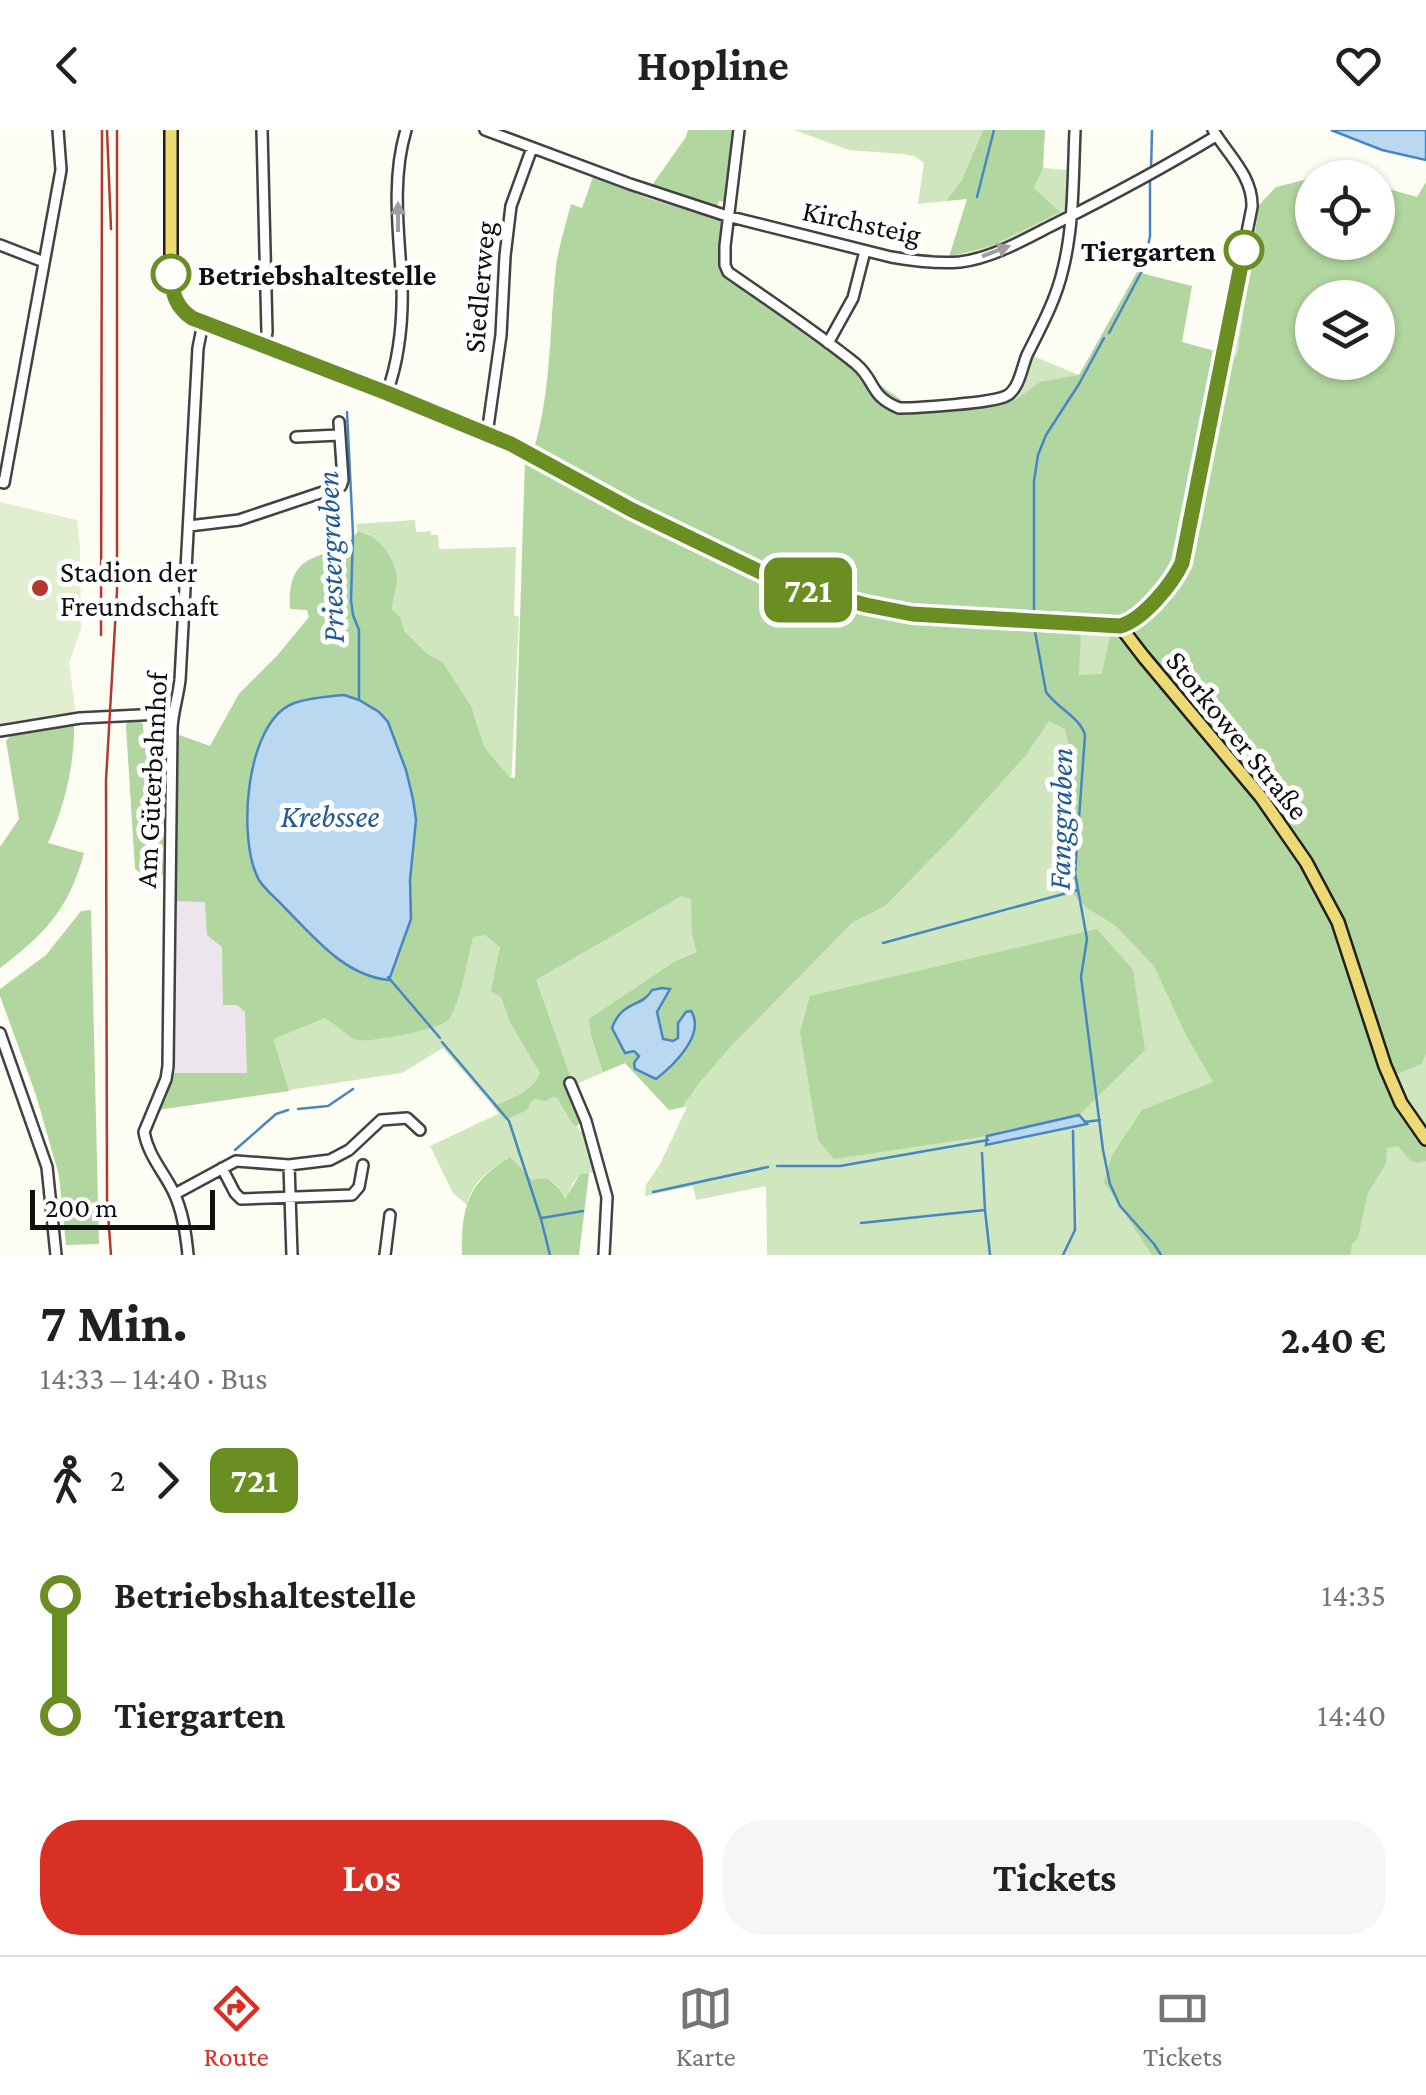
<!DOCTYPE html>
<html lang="de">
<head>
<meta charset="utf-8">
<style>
	body { margin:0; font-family:"Crimson Pro",serif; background:#f6f6f6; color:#202124; height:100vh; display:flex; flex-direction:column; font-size:38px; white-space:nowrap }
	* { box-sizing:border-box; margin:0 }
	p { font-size:32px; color:#757577 }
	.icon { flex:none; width:55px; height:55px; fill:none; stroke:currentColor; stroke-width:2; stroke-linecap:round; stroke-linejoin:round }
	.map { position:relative; height:1125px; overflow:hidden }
	.sheet { display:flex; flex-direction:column; background:#fff; flex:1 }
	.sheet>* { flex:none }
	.badge { padding:0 20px; border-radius:15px; font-size:35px; line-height:65px }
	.tools { position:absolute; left:1295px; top:30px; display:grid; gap:20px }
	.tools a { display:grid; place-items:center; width:100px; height:100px; border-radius:50%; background:#fff; box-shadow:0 2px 8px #0004; font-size:50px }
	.scale { position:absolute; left:30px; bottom:25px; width:185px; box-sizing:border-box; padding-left:10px; border:5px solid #0f0f0f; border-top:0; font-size:28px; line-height:35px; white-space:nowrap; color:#0f0f0f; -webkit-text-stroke:8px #fff; paint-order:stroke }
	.map>.badge { position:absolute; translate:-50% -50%; box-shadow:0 0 0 5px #fff }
	.legs { display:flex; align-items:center; gap:15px; height:110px; padding:0 40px; font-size:32px }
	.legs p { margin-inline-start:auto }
	.summary { display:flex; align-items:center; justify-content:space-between; height:170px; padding:0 40px }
	h1 { font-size:55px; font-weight:700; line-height:75px }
	.primary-button { display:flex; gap:20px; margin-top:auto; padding:20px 40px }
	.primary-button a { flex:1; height:115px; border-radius:40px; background:#d93025; color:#fff; font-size:40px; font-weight:700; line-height:115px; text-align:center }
	.primary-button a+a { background:#f6f6f6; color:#202124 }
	ul { padding:0 40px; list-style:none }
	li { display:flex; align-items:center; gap:35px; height:120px; font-size:38px }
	li i { display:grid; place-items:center; width:15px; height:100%; margin:0 12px; background:currentColor }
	li i::after { content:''; width:25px; height:25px; margin:-12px; border:8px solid; border-radius:50%; background:#fff }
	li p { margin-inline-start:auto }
	li:first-child i { background:linear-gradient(#0000 50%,currentColor 0) }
	li:last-child i { background:linear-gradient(currentColor 50%,#0000 0) }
	header { display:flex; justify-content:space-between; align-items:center; height:130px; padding:0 40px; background:#fff; font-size:45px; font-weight:700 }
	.dock { display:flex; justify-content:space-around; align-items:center; height:140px; border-top:2px solid #e0e0e0; background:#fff; font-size:28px; color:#757577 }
	.dock a { display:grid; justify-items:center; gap:5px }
	.dock .active { color:#d93025 }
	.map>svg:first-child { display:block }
</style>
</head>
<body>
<header><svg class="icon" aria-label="back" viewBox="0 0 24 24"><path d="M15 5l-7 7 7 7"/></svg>Hopline<svg class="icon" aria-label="heart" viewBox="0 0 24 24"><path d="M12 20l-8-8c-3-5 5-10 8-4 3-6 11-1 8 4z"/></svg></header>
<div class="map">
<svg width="1426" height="1125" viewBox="0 0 1426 1125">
	<rect width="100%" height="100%" fill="#fefdf3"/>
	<path fill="#ede5ed" d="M174,771H206L207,805L222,817L223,875H237L245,881L247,944L169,943Z"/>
	<path fill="#cfe6be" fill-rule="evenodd" d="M794,0H983L962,51L946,71L918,74L924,33L914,26L902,24L849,20Z
		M1043,38L1070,40L1067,82C1041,104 983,126 949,130V128L991,116L1059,82L1034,58Z
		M1426,52V1125H767L766,1056L696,1070L693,1056L645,1066L646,1055L660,1034L687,977L669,980L625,933L572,956L529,921L540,943L535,954L527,961L493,976L443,918L402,943L157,980L167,962L169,943H247L245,882L237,875H223L222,817L207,805L205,772L174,771L176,604L210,616L239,564L277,526L309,487L370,404L358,401L356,394L415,390L416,402L431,401V405H438L439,419L516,417L514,485L519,487L502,847L536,850L682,766L901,483L1018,262L1033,226L1079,245L1089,229L1232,227L1243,159L1258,143L1312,112H1378L1412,78ZM1312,168H1378V232H1312Z
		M552,967L557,968L572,993L588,1008L598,1042L580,1044L573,1053L565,1071L559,1057L547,1048L532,1051L510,1027C491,1038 471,1053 467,1075L453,1063L430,1016L500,983L505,990L536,969Z"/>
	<path fill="#b2d69f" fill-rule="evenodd" d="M688,0H736L725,72L719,71L716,80L650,58L686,7Z
		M983,0H1045L1043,38L1034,58L1060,82L991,116L949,127L967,69L946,71L962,50Z
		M593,47L647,68L724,91L721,138L815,204L831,220L915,280L1017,269L1040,252L1079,245L1137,142L1192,156L1182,212L1237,227L1259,75L1276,57L1312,48V112H1378V56L1417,67L1426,52V924L1421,934L1395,945L1426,1014V1031L1418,1033L1410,1030L1398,1016L1387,1018L1386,1033L1367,1065L1358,1108L1352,1114L1350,1125H1152L1104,1052L1112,1025L1142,980L1213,952L1186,905L1154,836L1116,796L1087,778L1067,758C1066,742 1064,725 1065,710C1069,673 1076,635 1065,599L1049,591L1026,625L954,705L885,776L853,792L732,915L699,953L682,977L669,980L625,933L603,942L591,905L589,889L674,832L697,822L692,804L691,769L682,766L536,850L585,988L576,997L572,993L557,968L552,967L546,971L536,969L531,972L527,980L505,990L493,976C511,968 532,963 540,943L510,892L501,867L491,861L500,817L485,805L473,807C468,826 460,876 448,890C441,899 369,913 357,910C346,906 336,894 325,888L273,909L289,961L157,980L167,962L169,943H247L245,882L237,875H223L222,817L207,805L205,772L174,771L176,604L210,616L239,564L277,526L309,487L307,480L290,479C286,410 337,436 358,401C378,405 395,427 397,448C397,459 392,469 392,480L400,487L404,501L426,523L443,533L471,576L484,617L510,648H515L525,329L530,331C552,268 549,201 556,136C559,115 566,94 571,74L582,78ZM1312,168H1378V232H1312ZM1081,499L1111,502L1102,544L1079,545ZM344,565L359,570L399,618L413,669L416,690L410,750L411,789L389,849C384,849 378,849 373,848C342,840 278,774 258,747L308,571L325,566Z
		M157,587L164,600L163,745H143L135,739L126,597L127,589L140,590L143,594L144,609L151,608L152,591Z
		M74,592C75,633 65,675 48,713L84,723C69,779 45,804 0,838V717L19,689L6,611L11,605Z
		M91,780L99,1114L66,1115L59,1046L36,965L0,866V859L46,825L81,781Z
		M1097,799L1133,840L1145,920L1079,985L987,1006L834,1029L818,1010L800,902L810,866Z
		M510,1027L532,1050L547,1048L559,1058L565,1069L580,1044L589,1043L579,1125H462C461,1077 468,1052 510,1027Z"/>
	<path fill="#e1eecf" d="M0,372L77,390L80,418L81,499L69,533L76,584L56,585L0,595Z"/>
	<path fill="#bbd8f1" stroke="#4886c2" stroke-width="2.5" d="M1331,0H1426V30L1382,20Z
		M344,565L359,570L379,582L388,592L406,640L413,669L416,690L410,750L411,789L389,850C345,846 315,808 285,778C277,769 266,761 259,750C237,711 245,594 292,574C304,569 331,566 344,565Z
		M662,858L670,859L657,882L663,909L673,911L678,908V893L686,882L691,881C706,904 674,935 656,949L635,939L634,933L639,926L634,921L625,923L612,898C622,870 642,878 652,860Z
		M1079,985L1087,994L986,1015L987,1006Z"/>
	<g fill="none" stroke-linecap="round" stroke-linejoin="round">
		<path stroke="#4886c2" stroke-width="2.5" d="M1151,41L1152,0
			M977,67L994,0
			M1109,203L1144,137L1150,106V49
			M347,282L353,404L351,470L353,485L359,500V569
			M1034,488V351L1038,325L1046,305L1079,254L1104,208
			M1034,496L1046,562C1057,578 1080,587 1085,605L1075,743L1087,809L1081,847L1103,1020L1110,1054L1120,1076L1154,1114L1161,1125
			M883,813L1078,760
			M388,847L440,908
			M442,912L509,991L541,1089L550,1125
			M298,979L328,976L353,959
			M1085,992L1100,990
			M235,1020L276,984L288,980
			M982,1023L985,1080L990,1125
			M777,1036H840L988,1010
			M653,1062L768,1037
			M542,1088L583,1081
			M861,1093L985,1080
			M1063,1125L1075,1100L1073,1001"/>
		<g stroke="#424242" stroke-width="14">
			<path id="minor" d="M262,0L267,202L264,216
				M485,0L630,54L727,86L891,127C914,131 937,134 960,132C993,128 1025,109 1053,95C1109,67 1163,38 1216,6
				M739,0L725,116V135L728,142C771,172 815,201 856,234C876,251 869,266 899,278C917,278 993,273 1006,266C1019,260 1022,237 1027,225C1041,197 1056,170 1063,139C1074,95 1073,46 1075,0
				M0,115L44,132
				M828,213L853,168L865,121
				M387,263C399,229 403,191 402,155C399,104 391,50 406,0
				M487,304L501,205L505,126L511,76L532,18
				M296,307L339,305
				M0,352L4,353L61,40L58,0
				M189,396L239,390L341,356L343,350L339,292
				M1120,496C1143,490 1173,454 1182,433L1252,77C1253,46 1228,25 1213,0
				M0,601L80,588L160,584L173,580
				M0,903L47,1037L56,1125
				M570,953L586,991L607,1067L604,1125
				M289,1035L292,1125
				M222,1038L235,1063L241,1069L352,1065L359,1057L363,1035
				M175,1064L236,1031L289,1035L330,1030L349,1020L381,990L407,988L420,1000
				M188,1125C186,1104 183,1081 173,1061C163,1041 148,1025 144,1002L166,949L168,936L172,598C173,581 178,567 180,550L198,218L203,193
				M385,1125L390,1085"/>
		</g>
		<g stroke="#202020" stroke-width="16">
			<path id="major" d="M171,0V157L178,175L193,188L387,263L511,315L663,396L781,452L866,475L912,484L1120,496L1143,526L1261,667L1306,732L1338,792L1385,936L1401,973L1426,1009"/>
		</g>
		<use href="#minor" stroke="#fff" stroke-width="9"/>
		<use href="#major" stroke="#edda74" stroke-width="11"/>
		<path stroke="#b43832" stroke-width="2.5" d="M107,0L111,99"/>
		<path stroke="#b43832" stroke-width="2.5" d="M101,505L102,0
			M111,1125L107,1069L106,650L117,461V0"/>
	</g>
	<defs><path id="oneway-solid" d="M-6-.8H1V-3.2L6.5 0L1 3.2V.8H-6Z" transform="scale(2.5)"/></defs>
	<g fill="#9f9f9f">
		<use href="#oneway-solid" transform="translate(398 87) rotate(-90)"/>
		<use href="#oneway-solid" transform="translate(996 121) rotate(-21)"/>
	</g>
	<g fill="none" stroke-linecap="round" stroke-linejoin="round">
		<g stroke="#fff" stroke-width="22">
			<path id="line-1" d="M171,144C172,164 176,177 192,188L387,263L511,314L632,380L781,452L866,475L912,484L1120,496C1143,490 1172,454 1182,433L1244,120"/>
		</g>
		<use href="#line-1" stroke="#6b8e23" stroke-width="15"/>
	</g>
	<g fill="#fff" stroke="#6b8e23" stroke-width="5">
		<circle cx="1244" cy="120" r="18"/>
		<circle cx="171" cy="144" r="18"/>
	</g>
	<circle fill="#b43832" stroke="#fff" stroke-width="4" cx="40" cy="458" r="10"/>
	<g text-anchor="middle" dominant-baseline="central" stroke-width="10" stroke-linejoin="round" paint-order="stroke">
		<g font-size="30" fill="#0f0f0f" stroke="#fff">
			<text transform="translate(862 92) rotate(12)">Kirchsteig</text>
			<text transform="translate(479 157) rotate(-85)">Siedlerweg</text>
			<text transform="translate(1238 605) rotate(51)">Storkower Straße</text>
			<text transform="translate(151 650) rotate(-87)">Am Güterbahnhof</text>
		</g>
		<g font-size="30" font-weight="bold" fill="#0f0f0f" stroke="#fff" text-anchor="end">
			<text x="1216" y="120">Tiergarten</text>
			<text x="198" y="144" text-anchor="start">Betriebshaltestelle</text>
		</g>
		<g font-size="30" fill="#0f0f0f" stroke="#fff" text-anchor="start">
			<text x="60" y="441">Stadion der<tspan x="60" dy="34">Freundschaft</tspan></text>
		</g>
		<g font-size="32" font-style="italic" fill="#225997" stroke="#fff">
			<text transform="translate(330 427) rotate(-92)">Priestergraben</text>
			<text x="330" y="686">Krebssee</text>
			<text transform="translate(1060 689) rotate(-89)">Fanggraben</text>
		</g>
	</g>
</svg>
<div class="tools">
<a><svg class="icon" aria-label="locate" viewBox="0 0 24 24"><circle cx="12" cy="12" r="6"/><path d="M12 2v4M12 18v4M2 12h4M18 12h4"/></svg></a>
<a><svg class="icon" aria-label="layers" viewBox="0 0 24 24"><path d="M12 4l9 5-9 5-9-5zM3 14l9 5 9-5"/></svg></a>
</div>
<div class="scale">200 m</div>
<b class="badge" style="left:808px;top:460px;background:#6b8e23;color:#fff">721</b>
</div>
<section class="sheet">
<div class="summary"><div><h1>7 Min.</h1><p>14:33 – 14:40 · Bus</p></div><b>2.40 €</b></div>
<div class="legs"><svg class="icon" aria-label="walk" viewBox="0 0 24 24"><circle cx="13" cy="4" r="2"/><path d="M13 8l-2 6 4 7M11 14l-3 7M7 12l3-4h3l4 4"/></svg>2<svg class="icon" aria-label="forward" viewBox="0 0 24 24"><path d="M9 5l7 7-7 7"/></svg><b class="badge" style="background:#6b8e23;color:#fff">721</b></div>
<ul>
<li><i style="color:#6b8e23"></i><b>Betriebshaltestelle</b><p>14:35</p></li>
<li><i style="color:#6b8e23"></i><b>Tiergarten</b><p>14:40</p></li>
</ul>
<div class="primary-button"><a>Los</a><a>Tickets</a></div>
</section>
<nav class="dock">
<a class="active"><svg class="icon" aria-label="directions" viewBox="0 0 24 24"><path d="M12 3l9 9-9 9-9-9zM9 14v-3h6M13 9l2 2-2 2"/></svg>Route</a>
<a><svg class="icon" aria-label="map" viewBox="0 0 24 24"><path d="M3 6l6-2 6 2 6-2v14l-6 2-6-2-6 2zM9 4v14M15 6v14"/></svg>Karte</a>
<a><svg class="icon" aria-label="tickets" viewBox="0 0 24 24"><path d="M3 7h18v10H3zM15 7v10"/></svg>Tickets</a>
</nav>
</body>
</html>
